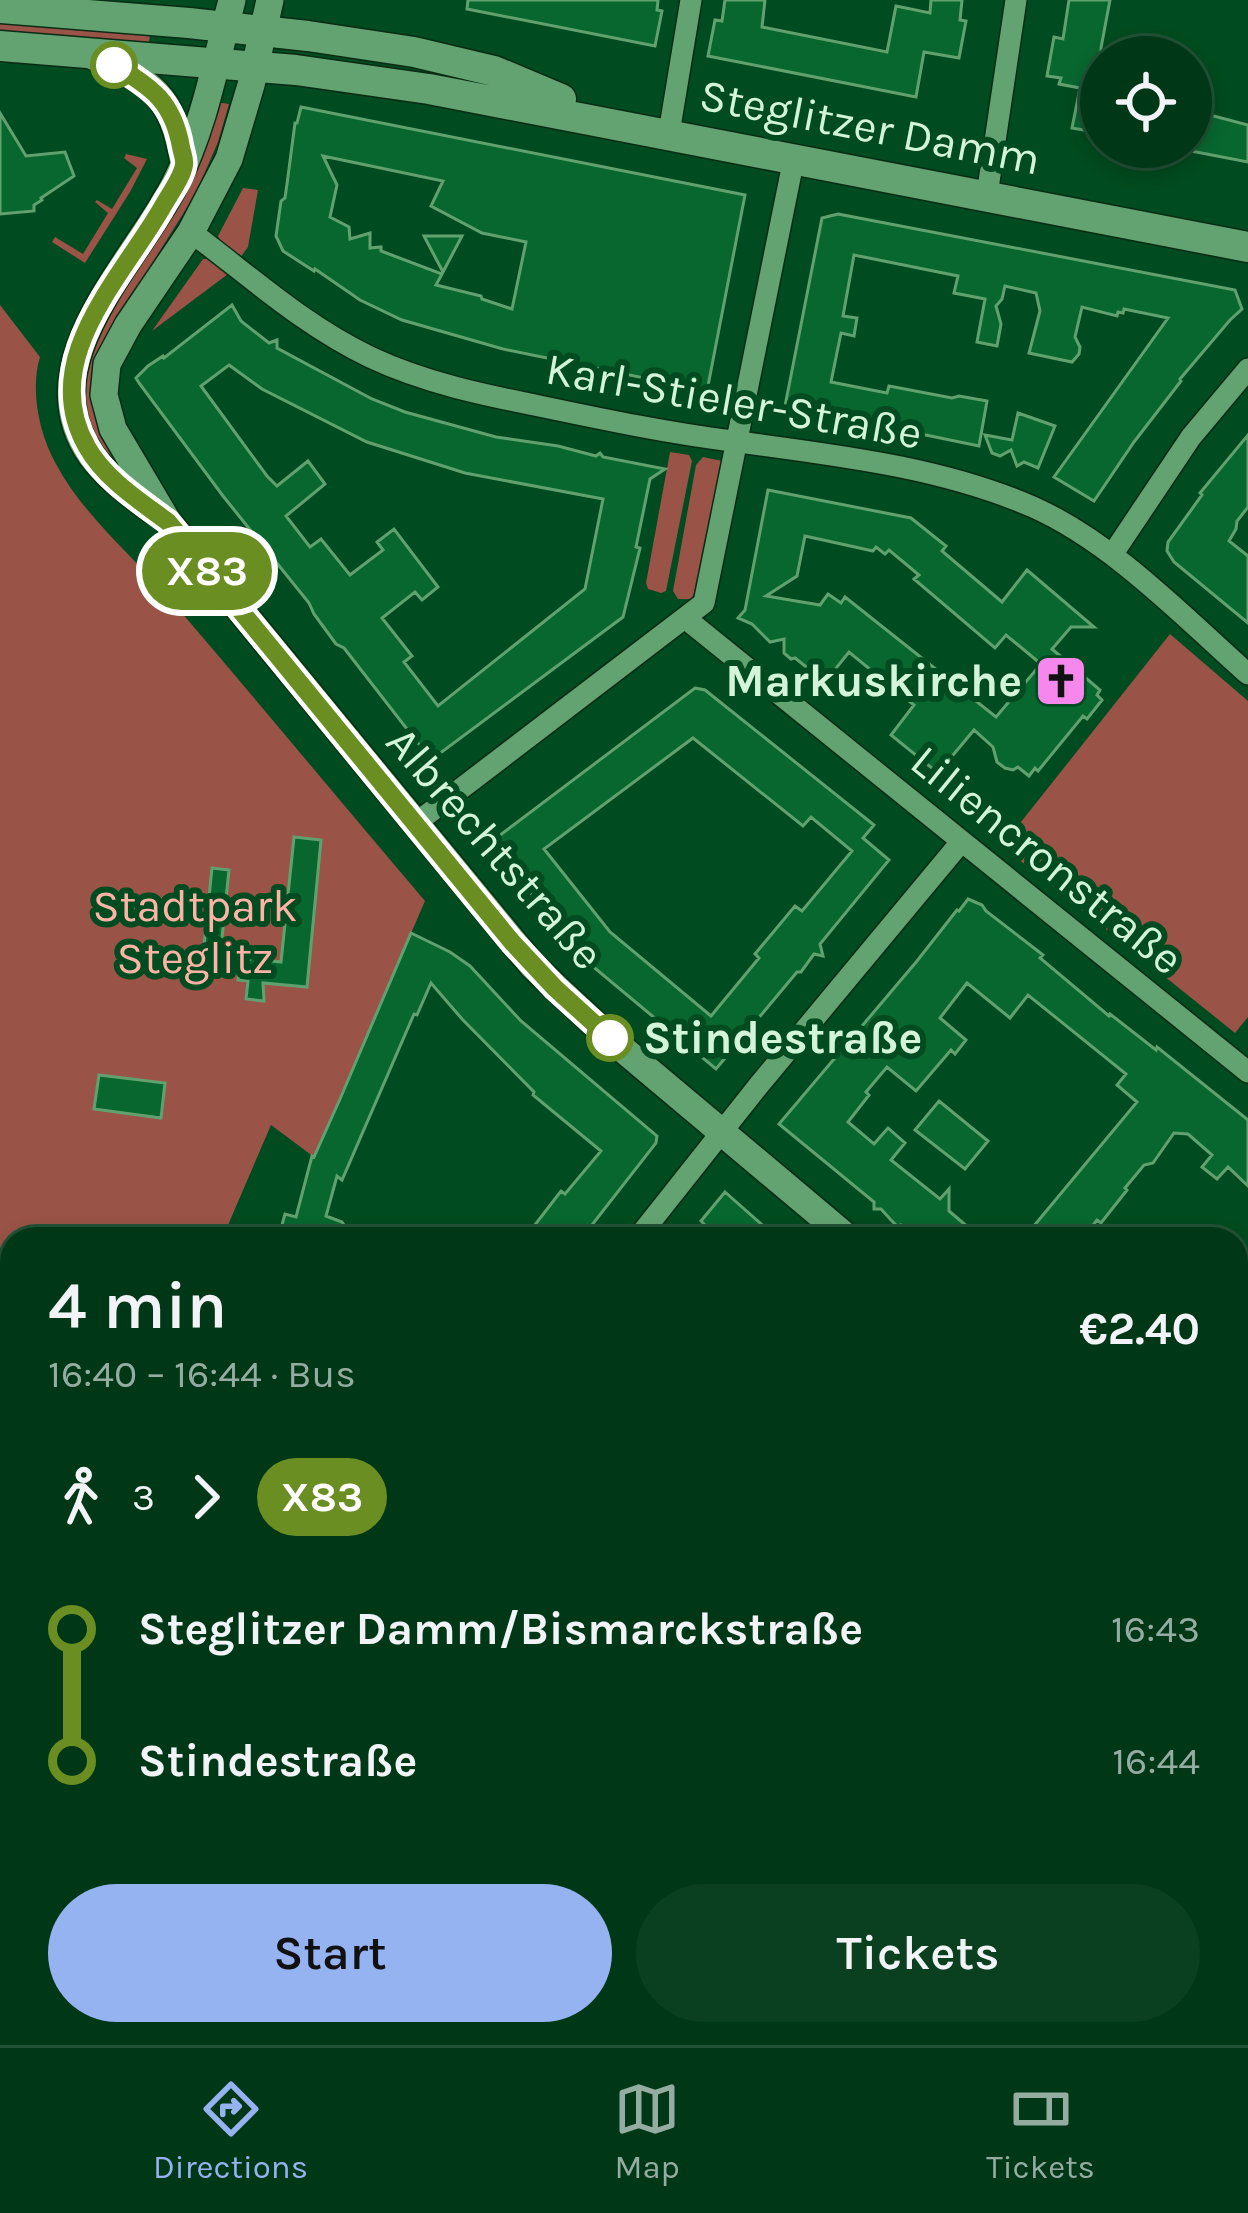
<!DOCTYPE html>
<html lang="en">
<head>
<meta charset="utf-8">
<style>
	body { margin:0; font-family:Karla,sans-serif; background:#0a3f20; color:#f1f3f6; height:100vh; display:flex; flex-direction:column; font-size:45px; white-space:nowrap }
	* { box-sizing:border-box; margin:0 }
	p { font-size:39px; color:#95aca1 }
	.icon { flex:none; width:66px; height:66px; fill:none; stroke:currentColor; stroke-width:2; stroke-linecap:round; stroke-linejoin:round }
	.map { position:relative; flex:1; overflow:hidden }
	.panel { position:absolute; left:0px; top:1227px; width:1248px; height:819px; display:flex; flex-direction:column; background:#003817; border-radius:36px 36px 0 0; box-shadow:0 6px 18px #0003,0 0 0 3px #225236 }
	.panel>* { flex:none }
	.badge { padding:0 24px; border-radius:39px; font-size:42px; line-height:78px }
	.controls { position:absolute; left:1080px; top:36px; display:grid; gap:24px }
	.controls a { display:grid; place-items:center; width:132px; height:132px; border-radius:50%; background:#003817; box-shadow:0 6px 18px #0003,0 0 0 3px #225236; font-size:60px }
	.map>.badge { position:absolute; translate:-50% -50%; box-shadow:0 0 0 6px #fff }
	.legs { display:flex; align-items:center; gap:18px; height:132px; padding:0 48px; font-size:39px }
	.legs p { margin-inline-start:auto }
	.overview { display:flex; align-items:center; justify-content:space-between; height:204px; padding:0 48px }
	h1 { font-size:66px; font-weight:600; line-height:90px }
	.button { display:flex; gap:24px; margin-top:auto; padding:24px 48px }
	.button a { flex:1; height:138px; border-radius:72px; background:#95b2f1; color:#111; font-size:48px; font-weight:600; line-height:138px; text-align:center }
	.button a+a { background:#0a3f20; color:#f1f3f6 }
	ul { padding:0 48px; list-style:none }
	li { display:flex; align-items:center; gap:42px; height:132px; font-size:45px }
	li i { display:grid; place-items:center; width:18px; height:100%; margin:0 15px; background:currentColor }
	li i::after { content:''; width:30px; height:30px; margin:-15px; border:9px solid; border-radius:50%; background:#003817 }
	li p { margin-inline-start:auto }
	li:first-child i { background:linear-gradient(#0000 50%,currentColor 0) }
	li:last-child i { background:linear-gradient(currentColor 50%,#0000 0) }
	.tabs { display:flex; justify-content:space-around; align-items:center; height:168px; border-top:3px solid #225236; background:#003817; font-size:33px; color:#95aca1 }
	.tabs a { display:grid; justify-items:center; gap:6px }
	.tabs .current { color:#95b2f1 }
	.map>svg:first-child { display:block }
</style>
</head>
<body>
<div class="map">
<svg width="1248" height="2045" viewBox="0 0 1248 2045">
	<rect width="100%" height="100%" fill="#004b1f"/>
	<path fill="#995347" d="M0,23L150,35L149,42L0,30Z
		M216,102L229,104L218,142L196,193L108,334L117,458L111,461C82,422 82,395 90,349Z
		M126,154L147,159L130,192L85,263L52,242L55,237L83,254L108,213L95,202L97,200L112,209L137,168L124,158Z
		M243,188L258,190L248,247L240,258L221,242L218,236Z
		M203,259H210L228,274L152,331Z
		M0,305L40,357C30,390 39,434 56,464C83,515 131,554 169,598C255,698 339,800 425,901L314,1157L271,1125L222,1239H12V1752L0,1742Z
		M670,452L689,455L692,461L666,591L661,593L648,589L646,583Z
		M703,457L722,461L698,587L691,599H678L673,591L696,465Z
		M1170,634L1248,701V1017L1235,1033L1002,846Z
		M83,2034H157L175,2045H81Z
		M417,2034H500L498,2045H416Z"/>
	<path fill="#1c6671" d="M12,1325V1452H0V1337Z"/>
	<path fill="#08672f" stroke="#61a170" stroke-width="3" fill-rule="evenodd" d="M468,0H658L657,10L662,11L655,46L467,9Z
		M725,0H765L762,27L887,52L896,6L930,13L931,0H962L960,20L966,21L959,58L924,52L916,97L708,56L715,20L722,21Z
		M1069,0H1110L1101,48V133L1072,128L1080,88L1059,84L1061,78L1047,76L1054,37L1063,39Z
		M301,107L745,195L707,391L503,349L402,320L360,300L315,269L314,271L283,251L276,236L281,201L285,198L287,184L295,123H297ZM323,156L443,181L431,206L482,233L526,242L512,309L482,299L481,296L436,285L442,274L381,251V247L370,248V233L350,239L349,227L330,217L337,185Z
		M1191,110L1248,125V162L1191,151Z
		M0,113L26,156L65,152L74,176L41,198L42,200L34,205V211L0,214Z
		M838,214L1235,290L1242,309L1230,320L1180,379L1181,381L1134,442L1094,501L1054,477L1168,318L1124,309L1123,313L1118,312L1117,316L1082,307L1075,337L1080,347L1079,354L1072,362L1029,353L1040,311L1036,293L1005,286L1002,299L996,306L1001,324L997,346L977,342L985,299L954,293L958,276L854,255L843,316L857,318L854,336L841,333L831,382L887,393L889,386L952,398L959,396L987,401L979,446L785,406L822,218Z
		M424,236H462L443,272Z
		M232,305L241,321L269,343L277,340V348L372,399L405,412L496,437L558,446L596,456L600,453L603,457L665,469L650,479L636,547L640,548L623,617L431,760L344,648L336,644L314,614L309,603L223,496L139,383L136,378L148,366L163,356L164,358ZM229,365L262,389L367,442L465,473L603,499L585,589L438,706L404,662L412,656L382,618L415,592L422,600L438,587L394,529L377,542L383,550L350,575L321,539L310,547L286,516L325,484L308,461L277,486L267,476L201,386Z
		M1018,413L1055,426L1038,468L1024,462L1017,466L1011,450L1000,456L992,453L985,435L1012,440Z
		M1248,435V507L1237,521L1236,529L1229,541L1248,556V623L1174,562L1167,551L1168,542L1202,495L1200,493Z
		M768,490L911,518L946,546L942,551L1002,602L1027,570L1094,627H1071L1052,649L1100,690L1097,695L1102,700L1087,719L1083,716L1038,771L1035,768L1029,776L1018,767L1013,770L1005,768L997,762L993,747L974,730L938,773L891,735L914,705L905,698L904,689H894L849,652L825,682L795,658L791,659L784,653V639L770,642L752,624L738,618L745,610ZM805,536L873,551L876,547L885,554L889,550L919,575L914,579L995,648L1006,635L1041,664L996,717L845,597L841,603L828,594L820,605L766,596L797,576Z
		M695,688L705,690L874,825L863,838L889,860L820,944L823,956L814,954L801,972H797L716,1069L579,955L491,842ZM693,738L803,826L811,817L852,851L802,911L795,906L755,954L759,958L711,1016L610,932L544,849Z
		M294,837L321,840L307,987L263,983L264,1001L246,999L248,981L238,980L240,958L250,959L251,948L263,949V960L281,962Z
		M212,868L229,870L219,967L202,965Z
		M968,899L982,905L986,911L1043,955L1040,958L1109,1016L1110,1014L1156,1050L1157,1047L1248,1120V1186L1228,1167L1217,1179L1202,1167L1212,1155L1188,1134L1174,1133L1153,1163L1144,1165L1125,1188L1127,1190L1101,1223L1097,1220L1082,1239H1023L1137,1102L1117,1085L1126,1074L1028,995L1010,1018L967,983L940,1018L966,1040L955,1054L951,1050L916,1091L887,1067L866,1092L869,1095L848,1122L874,1144L888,1128L905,1143L891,1160L940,1199L949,1189V1211L982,1239H919L901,1225L897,1226L891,1220L881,1209H874V1202L779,1124L917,961L957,910L959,911Z
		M411,933L450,952L470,966L521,1021L657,1136L656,1143L581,1239H524L561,1191L565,1194L601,1151L533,1095L534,1092L462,1019L431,983L417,1015L414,1014L342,1180L337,1176L326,1216L342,1222L346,1228L344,1239H278L285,1214L296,1217L312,1156L314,1157L340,1099Z
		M99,1075L165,1083L161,1118L94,1109Z
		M939,1101L988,1141L965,1169L915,1130Z
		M725,1192L778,1239H692L704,1224L701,1221Z"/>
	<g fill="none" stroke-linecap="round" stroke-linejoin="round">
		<g stroke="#0a2c14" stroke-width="24">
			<path id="minor" d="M669,133L691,0
				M987,195L1016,0
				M191,232C250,276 303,325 370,357C425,383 484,395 544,407C606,420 669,433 732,441C833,455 939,466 1033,507C1112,542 1184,617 1248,674
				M1112,555L1191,437L1248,369
				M685,618L1248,1072
				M416,823L704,603L794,158
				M637,1239L759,1085L961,842
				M1236,1958L1248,1944
				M7,2045L16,2034
				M58,2045V2034
				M1161,2045L1171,2034"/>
		</g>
		<g stroke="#0a2c14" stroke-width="30">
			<path id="tertiary" d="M270,0L251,85L229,159L191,232L128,325L107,364L104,395L113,429L168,522L533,966L612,1040L849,1239
				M91,55C153,82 172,94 184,163
				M152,510C131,494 107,477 91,455C27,364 136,261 175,184C204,127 216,61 232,0"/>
		</g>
		<g stroke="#0a2c14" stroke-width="33">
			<path id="secondary" d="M0,8L189,23L308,36L414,52L494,71L561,99
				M0,46L296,70L429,89L1248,247
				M1236,1571L1248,1558
				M831,2045L840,2034"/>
		</g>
		<use href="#minor" stroke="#63a372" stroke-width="21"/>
		<use href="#tertiary" stroke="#63a372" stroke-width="27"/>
		<use href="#secondary" stroke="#63a372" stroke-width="30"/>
	</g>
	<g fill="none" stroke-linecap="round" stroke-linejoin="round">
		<g stroke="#fff" stroke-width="27">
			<path id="line-1" d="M114,65C152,87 173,102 181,147C182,153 185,159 184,165C182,178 169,195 163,206C122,278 37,360 87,447C105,479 140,501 168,522L512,942L555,988L610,1038"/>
		</g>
		<use href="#line-1" stroke="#6b8e23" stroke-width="18"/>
	</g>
	<defs>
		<g id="church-square" transform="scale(2.7)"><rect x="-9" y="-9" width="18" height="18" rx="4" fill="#f688ed" stroke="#004b1f"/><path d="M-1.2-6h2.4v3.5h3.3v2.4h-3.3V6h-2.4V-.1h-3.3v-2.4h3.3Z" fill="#111"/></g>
	</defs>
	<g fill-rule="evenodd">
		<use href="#church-square" x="1061" y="681"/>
	</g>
	<g fill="#fff" stroke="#6b8e23" stroke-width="6">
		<circle cx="114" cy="65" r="21"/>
		<circle cx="610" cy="1038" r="21"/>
	</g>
	<g text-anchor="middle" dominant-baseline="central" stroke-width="12" stroke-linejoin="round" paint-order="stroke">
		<g font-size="45" fill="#d4f4d9" stroke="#004b1f">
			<text transform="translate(870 127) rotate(11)">Steglitzer Damm</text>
			<text transform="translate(734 401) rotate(10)">Karl-Stieler-Straße</text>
			<text transform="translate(495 848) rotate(49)">Albrechtstraße</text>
			<text transform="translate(1047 860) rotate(39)">Liliencronstraße</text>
		</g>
		<g font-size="45" font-weight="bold" fill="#d4f4d9" stroke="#004b1f" text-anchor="end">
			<text x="1022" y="681">Markuskirche</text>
		</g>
		<g font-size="45" fill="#feb3a6" stroke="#004b1f">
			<text x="195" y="906">Stadtpark<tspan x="195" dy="52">Steglitz</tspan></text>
		</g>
		<g font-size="45" font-weight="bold" fill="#d4f4d9" stroke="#004b1f" text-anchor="start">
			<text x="643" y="1038">Stindestraße</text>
		</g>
	</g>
</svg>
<div class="controls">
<a><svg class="icon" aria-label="locate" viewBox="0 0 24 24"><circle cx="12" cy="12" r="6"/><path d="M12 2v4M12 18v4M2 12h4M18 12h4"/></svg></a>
</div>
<b class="badge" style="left:207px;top:571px;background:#6b8e23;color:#fff">X83</b>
<section class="panel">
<div class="overview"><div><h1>4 min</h1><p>16:40 – 16:44 · Bus</p></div><b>€2.40</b></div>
<div class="legs"><svg class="icon" aria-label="walk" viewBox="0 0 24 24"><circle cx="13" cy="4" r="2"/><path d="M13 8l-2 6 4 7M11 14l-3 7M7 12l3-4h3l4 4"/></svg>3<svg class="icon" aria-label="forward" viewBox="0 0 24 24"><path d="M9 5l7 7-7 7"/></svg><b class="badge" style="background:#6b8e23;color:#fff">X83</b></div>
<ul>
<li><i style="color:#6b8e23"></i><b>Steglitzer Damm/Bismarckstraße</b><p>16:43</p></li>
<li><i style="color:#6b8e23"></i><b>Stindestraße</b><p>16:44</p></li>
</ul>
<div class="button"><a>Start</a><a>Tickets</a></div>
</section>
</div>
<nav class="tabs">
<a class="current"><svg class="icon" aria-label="directions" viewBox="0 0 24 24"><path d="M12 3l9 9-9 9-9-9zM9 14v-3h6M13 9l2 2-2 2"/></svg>Directions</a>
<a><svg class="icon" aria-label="map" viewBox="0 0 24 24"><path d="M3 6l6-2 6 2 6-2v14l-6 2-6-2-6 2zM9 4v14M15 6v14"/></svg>Map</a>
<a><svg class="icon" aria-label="tickets" viewBox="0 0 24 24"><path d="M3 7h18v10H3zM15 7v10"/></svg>Tickets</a>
</nav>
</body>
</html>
